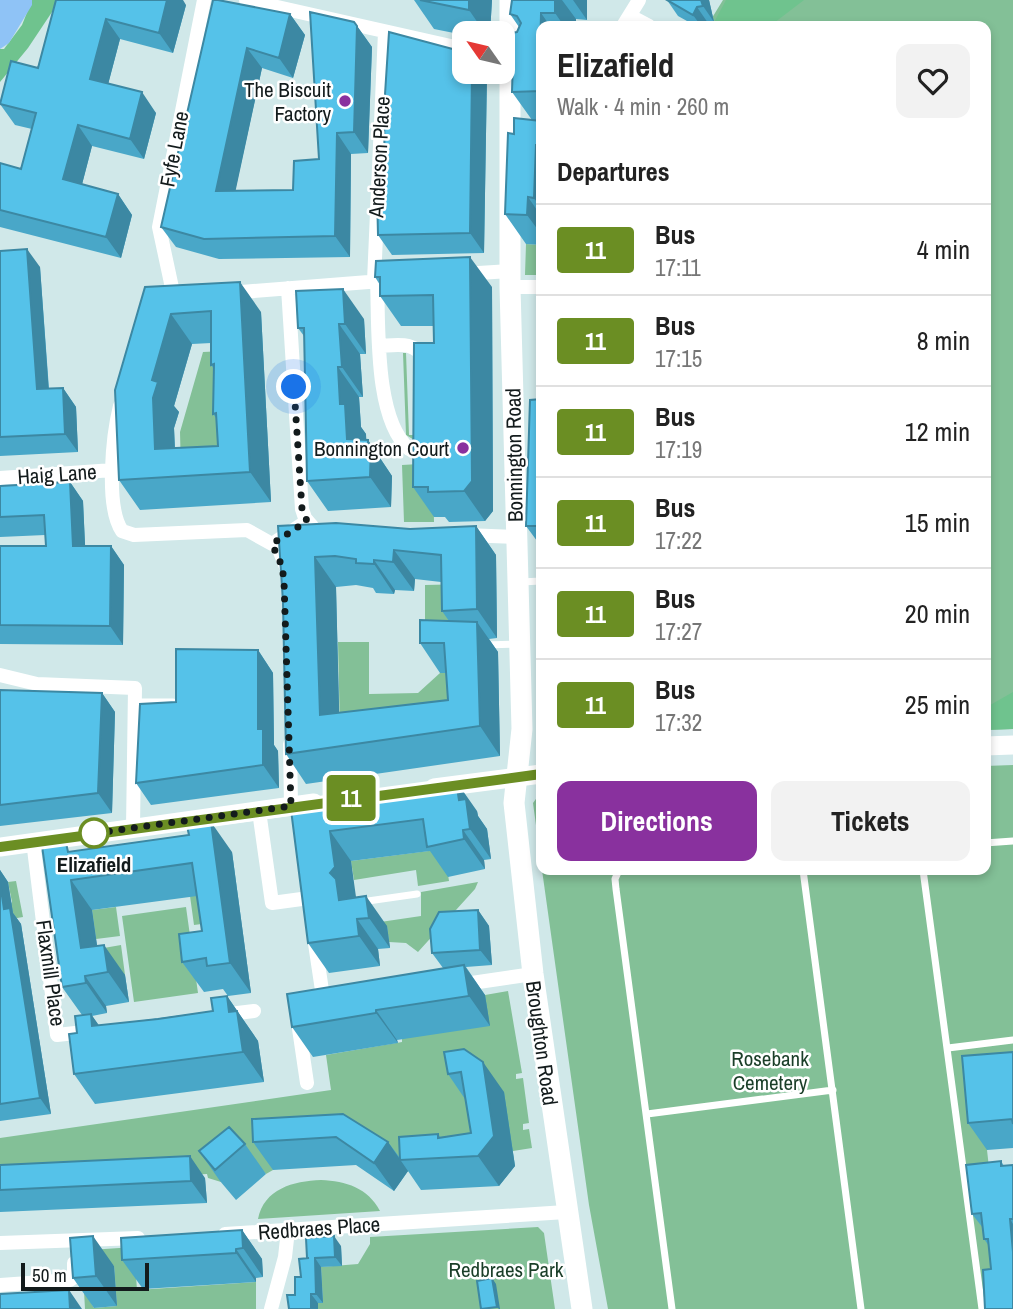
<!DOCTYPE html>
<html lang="en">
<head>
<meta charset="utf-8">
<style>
	body { margin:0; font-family:"Archivo Narrow",sans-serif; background:#f2f2f2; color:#222; height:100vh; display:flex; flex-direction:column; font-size:26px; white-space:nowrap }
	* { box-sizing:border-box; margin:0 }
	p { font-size:23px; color:#767676 }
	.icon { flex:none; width:38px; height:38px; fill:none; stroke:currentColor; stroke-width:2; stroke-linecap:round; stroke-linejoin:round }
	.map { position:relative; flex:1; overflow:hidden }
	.sheet { position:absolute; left:536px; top:21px; width:455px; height:854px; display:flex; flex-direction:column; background:#fff; border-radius:14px; box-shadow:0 4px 10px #0003 }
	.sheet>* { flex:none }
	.badge { padding:0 14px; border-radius:5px; font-size:24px; line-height:46px }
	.needle { width:46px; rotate:304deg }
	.controls { position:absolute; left:452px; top:21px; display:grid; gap:14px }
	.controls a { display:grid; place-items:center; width:63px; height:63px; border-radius:14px; background:#fff; box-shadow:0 4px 10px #0003; font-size:35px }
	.scale { position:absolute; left:21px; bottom:18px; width:128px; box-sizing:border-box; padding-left:7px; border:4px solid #131b1c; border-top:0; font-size:19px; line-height:24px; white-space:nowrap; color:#131b1c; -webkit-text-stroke:5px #fff; paint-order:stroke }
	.you { position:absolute; width:35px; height:35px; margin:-18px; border:5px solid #fff; border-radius:50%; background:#1a73e8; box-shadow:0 0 0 10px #1a73e833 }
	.map>.badge { position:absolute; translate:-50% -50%; box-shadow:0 0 0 4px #fff }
	h2 { padding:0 21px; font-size:26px; line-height:63px }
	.round { display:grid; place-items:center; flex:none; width:74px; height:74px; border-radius:14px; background:#f2f2f2 }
	.head { display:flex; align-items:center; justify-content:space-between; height:119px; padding:0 21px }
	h1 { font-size:33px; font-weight:800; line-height:52px }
	.action { display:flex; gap:14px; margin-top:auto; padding:14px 21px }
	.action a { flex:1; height:80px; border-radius:14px; background:#89319e; color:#fff; font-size:28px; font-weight:800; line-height:80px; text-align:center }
	.action a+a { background:#f2f2f2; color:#222 }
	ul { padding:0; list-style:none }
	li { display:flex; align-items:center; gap:21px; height:91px; padding:0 21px; border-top:2px solid #e0e0e0 }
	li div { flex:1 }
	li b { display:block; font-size:26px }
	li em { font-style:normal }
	li .badge { min-width:77px; font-weight:700; text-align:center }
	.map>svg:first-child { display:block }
</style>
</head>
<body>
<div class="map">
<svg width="1013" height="1309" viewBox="0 0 1013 1309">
	<rect width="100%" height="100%" fill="#d0e8e9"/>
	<path fill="#83c097" d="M723,0H1013V729L985,730V26H707Z
		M526,244L541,245V275H525Z
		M224,351L230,475L181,472L180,432L203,352Z
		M403,353H406L409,435H419L416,441L406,435Z
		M433,454L434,522H404L402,465L419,464Z
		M469,584L463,649H425V585Z
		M338,642H369V694L418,693L440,673L466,672V698L340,731Z
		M1013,765V1080L987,1150L1005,1309H608L589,1205L542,870H985V766Z
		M541,792V862L533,803Z
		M444,849L449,881L418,886L416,870L354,880L351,861Z
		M16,881L23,917L0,921L12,902L8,882Z
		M478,882L475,889L418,952L406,943L389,942L387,927L360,925L421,916V892Z
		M213,893L217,922L194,925L190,896Z
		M116,907L120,936L96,939L92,910Z
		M186,907L198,993L134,1002L122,916Z
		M121,945L125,975L102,978L98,949Z
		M508,991L522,1073L516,1074V1079L523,1078L529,1123L523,1124V1130L529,1129L532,1148L513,1151L486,1129L407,1172L394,1163L272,1147L273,1170L266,1174L250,1157L221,1182L208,1178L207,1174L0,1184V1138L331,1090L326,1055L402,1042V1039L485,995Z
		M321,1180C346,1181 368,1188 380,1211L258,1219C264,1189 293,1181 321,1180Z
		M538,1227L544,1233L555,1309H318V1303H323L321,1267L358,1264L370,1244V1237Z
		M134,1247L137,1290L256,1282V1309H85L84,1291L94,1308L117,1306L114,1266L90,1250Z"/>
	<path fill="#6fc38e" d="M32,0H60L28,48L0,82V49H4L22,25Z
		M726,0H804L770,26H712Z
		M1013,692V729L985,730V708Z"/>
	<path fill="#8fc3f6" d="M0,0H32V5L9,43L0,49Z"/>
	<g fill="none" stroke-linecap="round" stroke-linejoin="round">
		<path stroke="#fff" stroke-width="7" d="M273,544L283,569
			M521,582L541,581
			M485,645L519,644
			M135,702H173
			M985,843L1013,841
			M619,870L615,879L616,889L672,1309
			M803,870L861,1309
			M923,870L982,1309
			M361,902L417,894
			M948,1048L1013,1040
			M647,1114L833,1090"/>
		<path stroke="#fff" stroke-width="14" d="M246,0L464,49
			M630,16L649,26
			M623,26L639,0
			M463,274L510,271
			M374,281L385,32
			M377,281C379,325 374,419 409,449L417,452L425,439
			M510,287H541
			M288,288L302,509L305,518L312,526
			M229,293L394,280
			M174,297L159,227L204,0
			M380,346C399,345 415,341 425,360
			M120,406C113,434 105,506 122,531L134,535L247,530L272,544L307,521
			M0,478L113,470
			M465,535L516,537
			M0,675L37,684L135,688L133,828
			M290,744L291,806
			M259,811L272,903L309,898L310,910
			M33,841L57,1035L93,1031
			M314,937L323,997L333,995
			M458,985L533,974
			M221,1015L254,1011
			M298,1022L307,1083
			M225,1234L566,1212
			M0,1243L138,1238
			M0,1285L70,1280L74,1277V1263
			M271,1309L285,1257L288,1230"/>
		<path stroke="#fff" stroke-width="19" d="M985,746L1013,745
			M434,788L541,774
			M0,847L314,803"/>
		<path stroke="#fff" stroke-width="21" d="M510,0V287L522,729L514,803L533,974L582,1309"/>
	</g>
	<path fill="#49a7c8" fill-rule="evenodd" d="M56,0L186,5L173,53L120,39L108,84L156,113L144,159L92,146L82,184L118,194L132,215L121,258L0,227V163L21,169L32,129L15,125L0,104L38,68Z
		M213,0L290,14L305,35L293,78L262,68L235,191L293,190L319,159L357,26L372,47L368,153L351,154L350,257L219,259L176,247L161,227Z
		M414,0H492L490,33H464V35L434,29Z
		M512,0H587V20L576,19V26H541V121H537H541V245L526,244L505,214L514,134L532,120L512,92L517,32L519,27L510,14Z
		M667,0H709L714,22L708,23L707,26H696L678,16Z
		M464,72H485L487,74L484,253L392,255L378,235L385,194Z
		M0,251L40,267L49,389L63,388L76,407L78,452L0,456Z
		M375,277L492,287L493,511L485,521L449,522L445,517H434L413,487L434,343V326H401L380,296V285Z
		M145,287L261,312L271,502L140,510L119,480ZM211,343V365L214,369L213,414L217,419L218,446L175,448L174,428L179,412L174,406L192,344Z
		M364,319L366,354H360L363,397H359L361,427L366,434V440H368L392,476L391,507L328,511L307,481L304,336L298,328Z
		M541,399V545H540L526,526Z
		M70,482L83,501L85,546H111L124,565L123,645L0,644V546H46L45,535L0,537V486Z
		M278,526L410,529L476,526L496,555L497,638L489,639L498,652L500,756L306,784L286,754L283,602ZM415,579L441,582L442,611L449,621L420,643L440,673H446L448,700L339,713L336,587L356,585L373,588L376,593L394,594L395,590L414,591Z
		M258,650L273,673L274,745L278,751L279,788L151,805L136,783L176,702Z
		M0,690L102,693L115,712L112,813L0,826Z
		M290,802L477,811L478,816L487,829L491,859L484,860L485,869L448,877L430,851L351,861L355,898L387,926L390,948L378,949L380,966L329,973L308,943Z
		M72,851L232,852L251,993L228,996L223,989L204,992L182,962L202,931L197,896L92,910L97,946L125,975L129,1002L106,1006L107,1013L92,1016L99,1026L213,1011L227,996L258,1041L264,1082L95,1104L74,1074L77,1033L82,1015L62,987Z
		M0,870L8,882L13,913L21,924L51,1114L0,1121Z
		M478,910L489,926L492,965L466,967L485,995L490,1026L397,1040L398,1043L313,1057L292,1027L443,968L432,953Z
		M444,1052L504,1092L515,1166L499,1186L421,1190L408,1171L394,1191L356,1165L273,1170L253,1142L343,1114L388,1142L400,1158L438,1134L441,1138L471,1133L465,1099L448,1074Z
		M1013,1052V1148L987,1150L968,1123Z
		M245,1144L266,1174L236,1200L220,1181L199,1151Z
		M1001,1161L1004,1166L1013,1165V1309L991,1269L989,1246L984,1239L983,1228L972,1214Z
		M0,1165L205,1178L207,1203L0,1212Z
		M242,1230L262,1259L263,1277L256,1278V1282L143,1289L122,1260Z
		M341,1246L342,1266L321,1267L323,1303H318L295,1295L307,1258Z
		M114,1266L117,1306L94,1308L73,1278Z"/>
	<path fill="#3c88a3" d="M167,0H183L186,5L173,53L159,33Z
		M469,0H492L490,33H485L469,10Z
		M555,0H562L576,19V26H564L555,13Z
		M573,0H587V20Z
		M701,0H709L714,22L703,6Z
		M697,7L708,23L707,26H701L693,15Z
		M541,13L550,26H541Z
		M290,14L305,35L293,78L279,58Z
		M106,19L120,39L104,100L90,79Z
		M357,26L372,47L368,153L354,132Z
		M247,48L262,68L231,212L216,191Z
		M472,72H485L487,74L484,253L470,233Z
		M142,92L156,113L144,159L130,139Z
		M78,125L92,146L78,200L63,179Z
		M337,133L351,154L350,257L335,236Z
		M536,145L541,152V208L534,198Z
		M118,194L132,215L121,258L106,237Z
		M528,197L541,216V234L527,215Z
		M27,249L40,267L50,408L37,389Z
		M470,257L492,287L493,511L485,521L464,491Z
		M240,282L261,312L271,502L250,472Z
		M343,289L364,319L366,354L345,324Z
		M171,314L192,344L174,406L179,412L174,428L176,477L155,449L152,380Z
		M339,324L360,354L363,397L342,367Z
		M338,367L359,397L361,427L366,434L368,470L347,439L340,404Z
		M63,388L76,407L78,452L65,434Z
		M368,440L392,476L391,507L370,477Z
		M70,482L83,501L86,565L73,546Z
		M476,526L496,555L497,638L477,609Z
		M111,546L124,565L123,645L110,626Z
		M394,550L415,579L414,591L393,562Z
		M315,557L336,587L340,744L320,715Z
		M374,560L395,590L394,594L374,564Z
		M477,622L498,652L500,756L480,726Z
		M258,650L273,673L274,745L278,751L279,788L263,765L258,729Z
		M102,693L115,712L112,813L98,793Z
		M456,781L477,811L478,816L487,829L491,859L470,829L459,800Z
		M211,822L232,852L251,993L230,963Z
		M463,830L484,860L485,869L464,839Z
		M330,831L351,861L356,897L352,902L357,919L378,949L380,966L359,936L339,900L330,873Z
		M0,870L8,882L13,913L21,924L51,1114L40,1098L4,909L0,883Z
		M71,880L92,910L101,973L81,948Z
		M366,896L387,926L390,948L369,918Z
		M478,910L489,926L492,965L480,950Z
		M104,945L125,975L129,1002L108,972Z
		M464,965L485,995L490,1026L469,996Z
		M85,976L106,1006L107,1013L86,983Z
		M227,996L258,1041L264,1082L243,1052L229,1012Z
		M376,1010L397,1040L398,1043L376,1013Z
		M91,1014L112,1044L92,1026Z
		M483,1062L504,1092L515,1166L499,1186L478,1156Z
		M388,1142L408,1171L394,1191L374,1163Z
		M190,1156L205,1178L207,1203L191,1181Z
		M1010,1219L1013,1224V1252Z
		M242,1230L262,1259L263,1277L243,1248Z
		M93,1236L114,1266L117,1306L96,1276Z
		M334,1236L341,1246L342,1266L335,1257Z
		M236,1249L256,1278V1282L236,1253Z
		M315,1258L321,1267L323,1303L316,1294Z
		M492,1278L496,1284L500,1309H499L497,1307Z
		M69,1290L82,1309H70Z
		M311,1294L318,1303V1309H311Z"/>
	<path fill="#55c2e9" stroke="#3c88a3" stroke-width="2" fill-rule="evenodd" d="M56,0H167L159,33L106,19L90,79L142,92L130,139L78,125L63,179L118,194L106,237L0,210V163L21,169L36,113L0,104L11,61L38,68Z
		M213,0H218L290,14L279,58L247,48L216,191L293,190L294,161L319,159L310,12L354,22L357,26L354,132L337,133L335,236L204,239L161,227Z
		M420,0H469V10Z
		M512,0H555V13H541L540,59H541V91L512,92L513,59L510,33L517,32L521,23L517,16L510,14Z
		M667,0H701L703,6L697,7L693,15Z
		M389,32L464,52V72H472L470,233L378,235L377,193L385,194L384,110Z
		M514,118L541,121V145H536L534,198L528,197L527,215L505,214L508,133L514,134Z
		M27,249L37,389L63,388L65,434L0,437V251Z
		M470,257L472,481L464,491L428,492V487H413L414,343H434L433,295L380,296V277H375L376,261Z
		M240,282L250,472L119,480L115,390L145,287ZM211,311V365L214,364L213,414L216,413L218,446L155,449L153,398L158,382L152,380L171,314Z
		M343,289L345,324H339L342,367H338L340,404H345L347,439L368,440V447L371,446L370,477L307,481L304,328H298L296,291Z
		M538,297H541V337H539Z
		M541,399V526H526L530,400Z
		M70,482L73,546H111L110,626L0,625V546H46L44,515L0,517V486Z
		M336,523L410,529L476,526L477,609L442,611L441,555L394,550L393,562L374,560V564L356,563V559L335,556L315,557L320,715L448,700L444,643H420V620L477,622L480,726L286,754L283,602L278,526Z
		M176,649L258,650V729H263V765L136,783L140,704L176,702Z
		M0,690L102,693L98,793L0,805Z
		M456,781L459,800L466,799L470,829L463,830L464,839L427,847L423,819L330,831L335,867L330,873L336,879L339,900L366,896L369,918L357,919L359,936L308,943L290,802Z
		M211,822L230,963L207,966L206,958L182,962L179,934L202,931L192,863L71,880L81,948L104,945L108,972L85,976L86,983L62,987L42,846L66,843L68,852L189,835L187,826Z
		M0,883L4,909L10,908L40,1098L0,1104Z
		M478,910L480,950L432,953L430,929L439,912Z
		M464,965L469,996L376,1010V1013L292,1027L287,994Z
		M227,996L229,1012L237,1011L243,1052L74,1074L69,1034L77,1033L75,1016L91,1014L92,1026L158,1019L213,1011L211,998Z
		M464,1049L483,1062L494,1136L478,1156L400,1160L399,1137L438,1134V1138L471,1133L461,1072L448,1074L444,1052Z
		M1013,1052V1124L1012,1119L968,1123L962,1056Z
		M343,1114L388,1142L374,1163L336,1137L253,1142L252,1119Z
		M229,1127L245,1144L215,1170L199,1151Z
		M190,1156L191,1181L0,1190V1165Z
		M1001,1161V1166L1013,1165V1219H1010L1013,1252V1309H985L983,1270L991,1269L988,1239H984L981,1213L972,1214L966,1165Z
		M242,1230L243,1248L236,1249V1253L122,1260L121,1238Z
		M93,1236L96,1276L73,1278L70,1238Z
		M334,1236L335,1257L315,1258L316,1294H311V1309H289L287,1295H295V1277H301L299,1259L309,1258H307L306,1238Z
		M492,1278L497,1307L481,1309L477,1281Z
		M69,1290L70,1309H0V1294Z"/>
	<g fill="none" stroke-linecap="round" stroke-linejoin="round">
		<g stroke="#fff" stroke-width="16">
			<path id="line" d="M0,847L541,774"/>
		</g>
		<use href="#line" stroke="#6b8e23" stroke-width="10"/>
		<path stroke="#131b1c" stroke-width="7" stroke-dasharray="0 12.6" d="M94,833L83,835L291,806L284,581L282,566L272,544L307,521L302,509L294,387"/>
	</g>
	<g fill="#89319e" stroke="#fff" stroke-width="2.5">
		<circle cx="345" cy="101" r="7"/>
		<circle cx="463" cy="448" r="7"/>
	</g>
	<circle fill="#fff" stroke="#6b8e23" stroke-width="3.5" cx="94" cy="833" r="14"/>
	<g text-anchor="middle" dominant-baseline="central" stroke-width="5" stroke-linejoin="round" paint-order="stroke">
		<g font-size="21" fill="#131b1c" stroke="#fff" text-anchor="end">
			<text x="331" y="89">The Biscuit<tspan x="331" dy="24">Factory</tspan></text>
			<text x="449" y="448">Bonnington Court</text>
		</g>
		<g font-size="21" fill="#131b1c" stroke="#fff">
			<text transform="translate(174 149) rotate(-79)">Fyfe Lane</text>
			<text transform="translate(379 157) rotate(-87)">Anderson Place</text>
			<text transform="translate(514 455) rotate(-91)">Bonnington Road</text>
			<text transform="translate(57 474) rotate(-4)">Haig Lane</text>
			<text transform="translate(51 973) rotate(82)">Flaxmill Place</text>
			<text transform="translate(542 1043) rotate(82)">Broughton Road</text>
			<text transform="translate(319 1228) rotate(-4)">Redbraes Place</text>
		</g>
		<g font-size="21" font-weight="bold" fill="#131b1c" stroke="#fff">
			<text x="94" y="864">Elizafield</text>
		</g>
		<g font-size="21" fill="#1a3e28" stroke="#fff">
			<text x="770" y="1058">Rosebank<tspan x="770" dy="24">Cemetery</tspan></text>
			<text x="506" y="1269">Redbraes Park</text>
		</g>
	</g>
</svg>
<div class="controls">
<a><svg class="needle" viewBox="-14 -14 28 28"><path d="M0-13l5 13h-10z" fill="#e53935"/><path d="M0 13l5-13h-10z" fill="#767676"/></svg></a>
</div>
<div class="scale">50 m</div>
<div class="you" style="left:294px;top:387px"></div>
<b class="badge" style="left:351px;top:798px;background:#6b8e23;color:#fff">11</b>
<section class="sheet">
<div class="head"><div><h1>Elizafield</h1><p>Walk · 4 min · 260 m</p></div><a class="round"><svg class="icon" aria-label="heart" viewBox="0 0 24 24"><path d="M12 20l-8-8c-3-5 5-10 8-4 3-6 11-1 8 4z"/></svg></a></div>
<h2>Departures</h2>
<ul>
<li><span class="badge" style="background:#6b8e23;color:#fff">11</span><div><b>Bus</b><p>17:11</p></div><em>4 min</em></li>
<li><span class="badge" style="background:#6b8e23;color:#fff">11</span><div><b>Bus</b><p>17:15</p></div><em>8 min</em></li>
<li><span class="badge" style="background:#6b8e23;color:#fff">11</span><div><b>Bus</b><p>17:19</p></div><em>12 min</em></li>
<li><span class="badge" style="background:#6b8e23;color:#fff">11</span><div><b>Bus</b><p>17:22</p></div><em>15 min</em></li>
<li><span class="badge" style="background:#6b8e23;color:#fff">11</span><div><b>Bus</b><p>17:27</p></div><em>20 min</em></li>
<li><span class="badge" style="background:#6b8e23;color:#fff">11</span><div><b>Bus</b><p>17:32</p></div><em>25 min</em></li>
</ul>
<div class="action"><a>Directions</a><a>Tickets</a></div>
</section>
</div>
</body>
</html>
